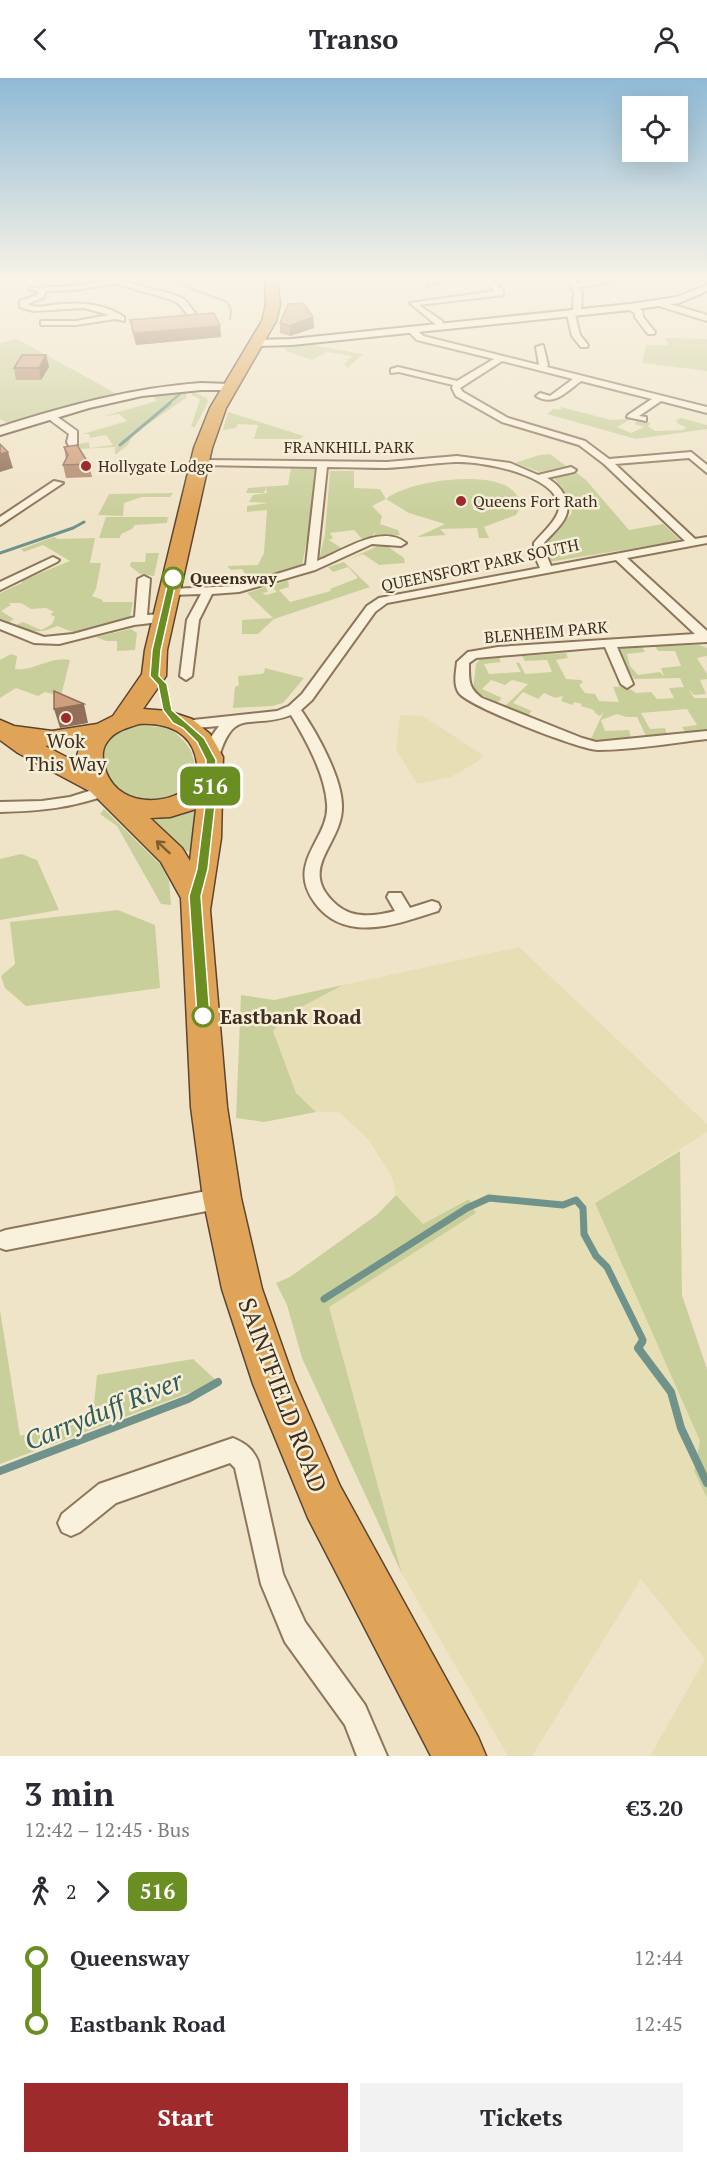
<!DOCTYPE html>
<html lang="en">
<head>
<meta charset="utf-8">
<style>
	body { margin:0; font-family:"PT Serif",serif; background:#f2f2f3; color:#2b2b33; height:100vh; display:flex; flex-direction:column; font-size:22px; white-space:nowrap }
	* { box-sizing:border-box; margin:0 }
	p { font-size:20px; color:#7c7c81 }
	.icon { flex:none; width:33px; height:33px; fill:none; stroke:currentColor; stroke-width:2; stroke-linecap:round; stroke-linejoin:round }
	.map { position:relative; height:1678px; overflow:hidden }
	.side { display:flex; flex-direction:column; background:#fff; flex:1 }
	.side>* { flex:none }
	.badge { padding:0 12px; border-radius:9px; font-size:21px; line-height:39px }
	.buttons { position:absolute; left:622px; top:18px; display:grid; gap:12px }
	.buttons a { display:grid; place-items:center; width:66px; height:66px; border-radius:0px; background:#fff; box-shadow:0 6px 24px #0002; font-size:30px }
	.map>.badge { position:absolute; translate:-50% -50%; box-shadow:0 0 0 3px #fff }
	.legs { display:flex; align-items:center; gap:9px; height:66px; padding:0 24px; font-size:20px }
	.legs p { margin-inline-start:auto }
	.summary { display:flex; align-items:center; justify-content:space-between; height:102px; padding:0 24px }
	h1 { font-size:33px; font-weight:700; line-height:45px }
	.action { display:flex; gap:12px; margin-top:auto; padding:12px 24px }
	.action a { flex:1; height:69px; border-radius:0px; background:#9e2a2b; color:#fff; font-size:24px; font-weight:700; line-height:69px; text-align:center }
	.action a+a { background:#f2f2f3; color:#2b2b33 }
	ul { padding:0 24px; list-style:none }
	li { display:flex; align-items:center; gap:21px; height:66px; font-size:22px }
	li i { display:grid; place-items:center; width:9px; height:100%; margin:0 8px; background:currentColor }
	li i::after { content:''; width:15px; height:15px; margin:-8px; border:4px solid; border-radius:50%; background:#fff }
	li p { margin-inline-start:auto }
	li:first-child i { background:linear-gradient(#0000 50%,currentColor 0) }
	li:last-child i { background:linear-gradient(currentColor 50%,#0000 0) }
	header { display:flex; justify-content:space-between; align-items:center; height:78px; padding:0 24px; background:#fff; font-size:27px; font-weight:700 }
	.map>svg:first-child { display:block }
</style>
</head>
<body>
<header><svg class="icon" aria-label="back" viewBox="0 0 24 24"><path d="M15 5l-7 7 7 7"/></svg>Transo<svg class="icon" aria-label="person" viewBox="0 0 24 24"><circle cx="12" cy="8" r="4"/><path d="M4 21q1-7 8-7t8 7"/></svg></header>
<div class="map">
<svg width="707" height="1678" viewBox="0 0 707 1678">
	<rect width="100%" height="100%" fill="#f0e4c8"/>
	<path fill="#e6deb5" d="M400,637L423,638L484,678L477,684L451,699L417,706L396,671Z
		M519,869L707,1046V1054L595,1125L700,1363L694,1393L707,1420V1678H650L705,1581L641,1501L532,1678H508L402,1496L329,1229L476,1134L468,1121L423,1146L396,1117L392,1099L368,1061L339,1034H316L296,1015L273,953L290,935L343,907Z"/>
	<path fill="#c9cf9b" d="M665,260L707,261V293L642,285L646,267H669Z
		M17,261L117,316L84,322L8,345L0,341V265Z
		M312,266L311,267L363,276L348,290L344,286L348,282L343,281H350L352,278L327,274L312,282L286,273L284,270Z
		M170,313H191L207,320L208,324L195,349H191L200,321L192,317V315H187L186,320L132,357L128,367L115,377V370L121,362L115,369L79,371V366L89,364L90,370L113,367L106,357L90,360L89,356H83L127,343L119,336L104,338L157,323L152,317Z
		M560,329L611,342L631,341L617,349L631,355L644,349L634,346L637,343L651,345L648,348L655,353L683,352L686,349L678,346L676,342L681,340L707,347V351L636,361L547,336L553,331L561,332Z
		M228,334L304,358L300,361H254L258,347L238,346L236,350L223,352Z
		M550,376L566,388L540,394L515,385L539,377Z
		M291,390L316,391L313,430L302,487L250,503L242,491L231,492L227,488L258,487L264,475L267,432L247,434V428L268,425L249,424L253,417L267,415L266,410L264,415H246L248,410L288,407Z
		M330,393H354V410L380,411L386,421C409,403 472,396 499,405C510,408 518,416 522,426L516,437L484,449L489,460H479L477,450L440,451L446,457L417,459L445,446L409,435L386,421L372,428L382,438L380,446L398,452L400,457L374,458L376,453L372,458L363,462L354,452L330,455L333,460L329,462L343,471L319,482L325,456Z
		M577,395L586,402L629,452L663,446L679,461L678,463L549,484L547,467L549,462L572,435C570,421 563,411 554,400Z
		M173,415L170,419H142L124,425L123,438L98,437L109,416Z
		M106,439H168L167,445L135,447L132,451L121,456L120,460H99Z
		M54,459L58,461L95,460L90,485H101L96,511L92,518L103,522L102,524H133L130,539L75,555L57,548C41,556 31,554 16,547L23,544L41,552L52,546L55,539L50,536L54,534L46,530L31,531L21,525H9L11,527L1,533L14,541L8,545L0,542V515L22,505L21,503L70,483L43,467L24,474L21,471Z
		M380,467L387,468L404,480L405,485L379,487L363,476L347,482Z
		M146,475H159L154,498L140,496L130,488L131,484H145Z
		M344,484L370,509L274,541L258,556H242V542L273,540L247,515L266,509L268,514L262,515L266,517L277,514L271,508L288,502L289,509L279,512L290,524L331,513L330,511L358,500L348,489L333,494L328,489Z
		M131,551L137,555L135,572L117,573V563H106L96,559Z
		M699,567L707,570V578L697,580L707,596V601L700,602L706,616L694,617L689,611L694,620H707V653L686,655L682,649L697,647L687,631L641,635L650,651L665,650L667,657L646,658L637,639H626L617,636L601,642L605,653L629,652L631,660L589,665L604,633L600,638L595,635L594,632L581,628L582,626L574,624L572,627L561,623L563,618L555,620L544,615L538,621L523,614L513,625L532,633L528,637L505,628L528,606L512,602L505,607L491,602L482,611L502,620L497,625L473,612L476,586L481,580L499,579L501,584L484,586L489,596L521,594L516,585L519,584L525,596L552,594L547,582L525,583L522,578L566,575L568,580L556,582L566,601L581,602L583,604L579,607L585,615L595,616L599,623L619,624L613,609C621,608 630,610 636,615L651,614L657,621L674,620L669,610L684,609L680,600L634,601L619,574L621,570L642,569L645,574L627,576L630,588L638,597L660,594L664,598L661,590L681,588L675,573H658L655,568Z
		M11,576L17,578L15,591C33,594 50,578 70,582L61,618L45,614L38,618L16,610L0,620V582Z
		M265,590L304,600L283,625L272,628L233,630L235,609L239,607L238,598L261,596L264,595Z
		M138,647L170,650C190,668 198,675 193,704L173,720L155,724L129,720L97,689L104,661L126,649Z
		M199,730L193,772L182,774L151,742L179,737Z
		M104,731L161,787L169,803L171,827L161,826L117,748L100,736Z
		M21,776L37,782L59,832L0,842V781Z
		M118,832L155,847L160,910L26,928L5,910L1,898L15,886L10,844Z
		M343,907L290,935L273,953L296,1015L316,1034L264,1044L236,1040L241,917L274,922Z
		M680,1073L682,1217L707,1291V1420L694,1393L700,1363L595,1125Z
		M396,1117L423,1146L469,1121L476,1135L329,1229L402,1496L302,1280L287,1227L276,1205L290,1199L378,1136Z
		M0,1232L20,1358L93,1335L97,1297L193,1281L218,1304L0,1386Z"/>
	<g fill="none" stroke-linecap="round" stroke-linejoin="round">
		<path stroke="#6f938a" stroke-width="2" d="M165,201L227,224L231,232L230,241
			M168,326L181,315"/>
		<path stroke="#6f938a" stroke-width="3" d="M120,367L170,325
			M0,475L73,450L84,444"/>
		<path stroke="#6f938a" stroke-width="7" d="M324,1221L467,1130L489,1120L563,1127L576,1122L583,1130L584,1156L596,1178L607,1189L643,1262L641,1265"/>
		<path stroke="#6f938a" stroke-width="8" d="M642,1264L638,1270L671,1314L681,1350L707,1405
			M0,1393L188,1321L218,1304"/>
		<g stroke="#8d765c" stroke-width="4">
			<path id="street" d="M110,201H126L122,203L175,217L184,221L195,235L188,237L178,225L169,221L114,205L76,212L46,213L43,220L27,226C36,232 52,226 64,226C84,224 107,227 124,239V243L115,241L76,247H41V243H76L109,237L84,230L33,233L20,229V223L37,217L39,213L30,212V210L76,208Z
				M430,201H436V205L427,208Z
				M484,201H491L503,213V217L419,227L442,243L446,250H440L410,225L495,213Z
				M568,201H575L576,205L626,201L579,209L582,214L581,235L575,237L580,257L588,267L587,269H581L572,258L567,236L573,234L574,214Z
				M659,223L704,236L707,238V243L656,227Z
				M627,227L642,232L643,239L655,254L654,256H648L635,239V235L627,231Z
				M408,249H414L423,258L539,287L536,269L543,267L548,287L547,289L707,329V335L661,323L639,338L646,339V343L627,339L628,337L652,321L581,303C566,314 554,329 536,318L540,315L550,318L573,301L502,283L460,310L463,314L508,340L585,363L609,381L691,374L707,387V395L689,380L615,386L695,461L707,459V465L627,480L707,553V564L617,569L633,606L627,610L621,606L605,569L476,580L469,585C469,602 468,610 482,620L582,660L596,664L707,653V661C671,665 634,672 598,672C580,672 468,628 459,615C453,607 456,594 457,584L468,574L498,569L695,556L616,482L387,525L375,534L312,622L301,632C317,655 342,700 342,728C343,767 294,791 338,828C354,841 376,838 395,833L387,819L389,815H401L410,830L432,823L438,825L440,829L438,833C398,846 345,866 315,825C306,813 302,800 306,786C311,766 329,748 327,726C325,696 306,662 291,637C250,653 234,626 218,682L211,687L204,682L211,659L219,648L184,651L177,647L184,643L277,633L289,628L302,616L367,528L379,520L540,490L534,476V465C541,456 560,440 559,428C555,396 481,383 455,384C432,385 409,389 386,390C367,390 346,389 327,389L317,483C342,474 381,445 406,465L401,468L372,466L315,492L239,514L212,516L199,542L192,598L186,602L180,598L187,542L201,516L170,517L164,514L170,511L238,508L306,487L317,389L201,387L196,384L198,382L387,384L457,378L510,385L538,397L571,389L576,392L574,394L547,400C554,404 560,409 564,417C575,438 558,449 544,465L546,476L551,488L685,463L604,386L579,367L502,344L456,318L452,310L453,307L399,294L391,295V291L398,289L457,303L494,281L417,262L408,253Z
				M46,335H52L77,353V372H71L67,364L69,356L46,339Z
				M54,403L63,405L0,447V439Z
				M53,479L59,482L57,484L0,512V504Z
				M144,498L150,501L147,537L164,536L170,540L168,543L134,547L59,566L34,565L0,551V543L44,559L73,556L135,539L138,501Z
				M105,708L110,710L112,713L110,716C70,730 42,733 0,734V724L42,723L70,719Z
				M222,1110L229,1113L232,1120L229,1127L222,1130L6,1172L0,1170V1154L6,1152Z
				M233,1360C245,1365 253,1371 258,1383L283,1496L305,1544L365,1627L387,1678H357L345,1647L285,1564L261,1506L235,1390L230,1385L116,1425L80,1454L71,1458L62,1454L58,1445L62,1436L99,1406Z"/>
		</g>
		<g stroke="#6f573f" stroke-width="4">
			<path id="secondary" d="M707,207V213L679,225L630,232L292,267L257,268L252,265L257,262L292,261L630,226L677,219Z
				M201,305L230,306L236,309L230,312H201L142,318L89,330L0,357V349C66,328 131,310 201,305Z"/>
		</g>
		<g stroke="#5b4430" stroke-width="3">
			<path id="highway" d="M265,201H277L280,227L276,243L226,330L212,370L167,572L166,598L143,631L168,633L192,641L210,656L223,679L221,760L210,832L227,1029L241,1120L262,1211L294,1302L340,1408L478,1659L486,1678H431L308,1440L253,1306L222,1211L203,1120L191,1029L181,820L161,784L91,714L18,675L0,662V642L14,648L52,653L97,646L113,638L142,596L145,572L194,370L210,330L262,243L266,227ZM139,646C177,644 201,662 197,702C171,732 112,730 104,686C102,679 102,671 107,664C114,653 127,650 139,646ZM81,664L77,678L78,685L45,668ZM196,731L190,783L182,770L150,740L170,739Z"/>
		</g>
		<use href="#street" fill="#faf1dc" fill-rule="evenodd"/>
		<use href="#secondary" fill="#faf1dc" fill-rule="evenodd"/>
		<use href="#highway" fill="#e0a458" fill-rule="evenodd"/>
	</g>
	<path fill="#b2896c" d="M313,239L314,250L290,258L280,255V245Z
		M130,242L220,248L221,259L136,267L132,254Z
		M46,277L49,289L41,302H16L14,290Z
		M64,369L89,386L92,399L66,400L63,387L66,381Z"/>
	<path fill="#916f58" d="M313,239L314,250L290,258V248Z
		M220,248L221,259L136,267L134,255Z
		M46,277L49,289L41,302L39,290Z
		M8,374L13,390L0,394V376Z
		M84,626L88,645L60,650L54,631Z"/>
	<path fill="#cf9f7d" stroke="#916f58" stroke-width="1.5" d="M303,225L313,239L290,248L280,245L288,226Z
		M214,235L220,248L134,255L130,242Z
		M22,277H46L39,290H14Z
		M0,366L8,374L0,376Z
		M77,367L89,386L63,387L68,377L64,369Z
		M54,613L84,626L54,631Z"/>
	<defs><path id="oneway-shaft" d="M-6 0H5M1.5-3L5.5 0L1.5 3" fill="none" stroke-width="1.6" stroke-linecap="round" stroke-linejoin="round" transform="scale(1.5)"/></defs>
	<use stroke="#7e5d36" href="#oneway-shaft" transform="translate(163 769) rotate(-137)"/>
	<linearGradient id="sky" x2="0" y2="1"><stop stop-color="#8fbad6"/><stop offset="0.46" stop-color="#f8f3e6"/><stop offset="1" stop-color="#f8f3e6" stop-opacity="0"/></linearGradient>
	<rect width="707" height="436" fill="url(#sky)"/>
	<path fill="#6b8e23" stroke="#fff" stroke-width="1.5" d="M173,498L177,500L161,572L159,598L167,606L172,632L204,660L216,682L215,728L208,791L201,818L210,938L203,943L197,938L189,818L197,791L205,728L206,682L197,664L183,650L173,645L163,632L158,607L150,598L152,572L169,500Z"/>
	<g fill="#9e2a2b" stroke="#f7eed8" stroke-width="2">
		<circle cx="86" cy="388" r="6"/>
		<circle cx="461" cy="423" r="6"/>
		<circle cx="66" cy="640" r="6"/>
	</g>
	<g fill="#fff" stroke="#6b8e23" stroke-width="3">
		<circle cx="173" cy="500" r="10"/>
		<circle cx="203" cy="938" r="10"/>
	</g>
	<g text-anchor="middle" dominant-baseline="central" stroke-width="5" stroke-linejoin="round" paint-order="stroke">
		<g font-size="16" fill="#3d2e20" stroke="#f7eed8">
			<text x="349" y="369">FRANKHILL PARK</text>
			<text transform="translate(480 487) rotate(-12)">QUEENSFORT PARK SOUTH</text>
			<text transform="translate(546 554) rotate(-5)">BLENHEIM PARK</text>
		</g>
		<g font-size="16" fill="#3d2e20" stroke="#f7eed8" text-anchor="start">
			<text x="98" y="388">Hollygate Lodge</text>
			<text x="473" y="423">Queens Fort Rath</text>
		</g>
		<g font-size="16" font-weight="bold" fill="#3d2e20" stroke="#f7eed8" text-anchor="start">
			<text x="190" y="500">Queensway</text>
		</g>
		<g font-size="20" fill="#3d2e20" stroke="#f7eed8">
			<text x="66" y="662">Wok<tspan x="66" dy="23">This Way</tspan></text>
		</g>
		<g font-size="20" font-weight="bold" fill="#3d2e20" stroke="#f7eed8" text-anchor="start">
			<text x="220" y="938">Eastbank Road</text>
		</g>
		<g font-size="24" fill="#3d2e20" stroke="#f7eed8">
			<text transform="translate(283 1317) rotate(69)">SAINTFIELD ROAD</text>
		</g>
		<g font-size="26" font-style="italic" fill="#2f5d5a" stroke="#f7eed8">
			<text transform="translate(103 1332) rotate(-22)">Carryduff River</text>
		</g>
	</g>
</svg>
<div class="buttons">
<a><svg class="icon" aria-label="locate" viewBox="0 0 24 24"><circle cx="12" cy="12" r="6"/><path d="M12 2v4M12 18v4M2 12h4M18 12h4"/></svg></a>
</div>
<b class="badge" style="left:210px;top:708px;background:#6b8e23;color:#fff">516</b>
</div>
<section class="side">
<div class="summary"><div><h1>3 min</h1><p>12:42 – 12:45 · Bus</p></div><b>€3.20</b></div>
<div class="legs"><svg class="icon" aria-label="walk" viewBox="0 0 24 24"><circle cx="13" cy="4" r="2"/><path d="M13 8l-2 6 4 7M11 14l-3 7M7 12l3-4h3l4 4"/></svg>2<svg class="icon" aria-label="forward" viewBox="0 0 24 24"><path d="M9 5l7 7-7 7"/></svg><b class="badge" style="background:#6b8e23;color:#fff">516</b></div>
<ul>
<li><i style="color:#6b8e23"></i><b>Queensway</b><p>12:44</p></li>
<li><i style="color:#6b8e23"></i><b>Eastbank Road</b><p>12:45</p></li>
</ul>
<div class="action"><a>Start</a><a>Tickets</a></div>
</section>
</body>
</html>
